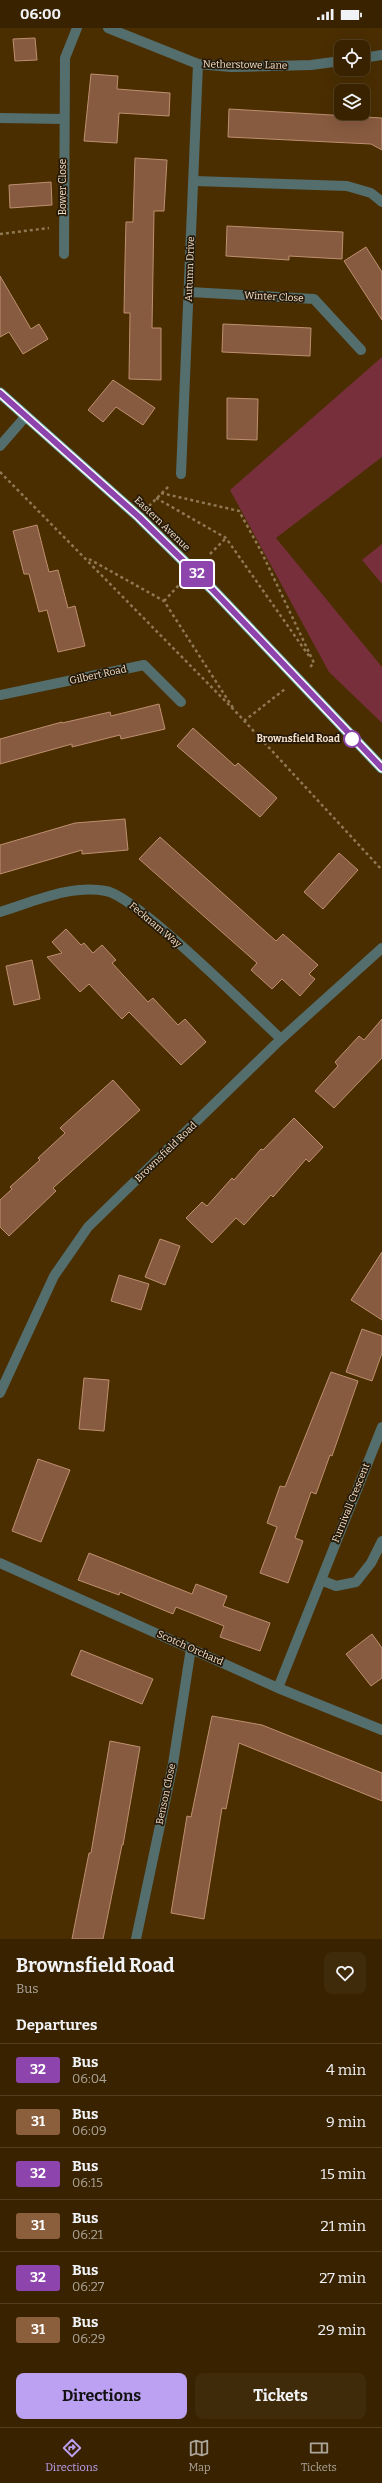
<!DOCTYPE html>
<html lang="en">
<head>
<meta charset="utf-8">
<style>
	body { margin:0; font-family:Bitter,serif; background:#3f2a0a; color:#f1f3f6; height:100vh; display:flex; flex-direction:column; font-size:15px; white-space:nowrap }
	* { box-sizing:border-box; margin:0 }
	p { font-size:13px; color:#aba499 }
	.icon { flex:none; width:22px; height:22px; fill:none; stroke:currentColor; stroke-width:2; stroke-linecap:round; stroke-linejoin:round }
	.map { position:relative; height:1911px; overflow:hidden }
	.side { display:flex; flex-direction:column; background:#382200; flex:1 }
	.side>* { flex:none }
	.badge { padding:0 8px; border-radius:3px; font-size:14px; line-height:26px }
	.tools { position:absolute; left:334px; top:12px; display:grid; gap:8px }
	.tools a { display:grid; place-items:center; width:36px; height:36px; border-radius:8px; background:#382200; box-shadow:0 4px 16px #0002,0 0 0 1px #523f22; font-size:20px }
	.map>.badge { position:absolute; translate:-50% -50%; box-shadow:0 0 0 2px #fff }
	h2 { padding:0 16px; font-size:15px; line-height:36px }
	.round { display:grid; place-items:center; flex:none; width:42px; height:42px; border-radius:8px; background:#3f2a0a }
	.head { display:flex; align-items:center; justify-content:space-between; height:68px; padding:0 16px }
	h1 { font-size:19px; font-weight:700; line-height:30px }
	.cta { display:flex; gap:8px; margin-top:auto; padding:8px 16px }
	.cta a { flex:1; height:46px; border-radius:8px; background:#bca0f2; color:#111; font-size:16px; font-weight:700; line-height:46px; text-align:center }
	.cta a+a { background:#3f2a0a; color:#f1f3f6 }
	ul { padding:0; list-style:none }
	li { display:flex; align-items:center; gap:12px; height:52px; padding:0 16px; border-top:1px solid #523f22 }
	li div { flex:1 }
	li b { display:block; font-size:15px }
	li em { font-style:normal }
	li .badge { min-width:44px; font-weight:700; text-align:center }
	.status { display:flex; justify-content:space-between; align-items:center; height:28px; padding:0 20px; background:#382200; direction:ltr }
	.status svg { height:11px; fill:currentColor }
	.tab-bar { display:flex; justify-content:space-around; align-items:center; height:56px; border-top:1px solid #523f22; background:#382200; font-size:11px; color:#aba499 }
	.tab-bar a { display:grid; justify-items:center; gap:2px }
	.tab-bar .current { color:#bca0f2 }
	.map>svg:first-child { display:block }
</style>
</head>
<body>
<div class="status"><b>06:00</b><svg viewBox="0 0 49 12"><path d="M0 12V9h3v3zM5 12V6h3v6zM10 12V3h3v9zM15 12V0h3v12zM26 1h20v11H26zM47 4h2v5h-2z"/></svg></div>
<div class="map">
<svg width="382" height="1911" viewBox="0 0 382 1911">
	<rect width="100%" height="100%" fill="#4a2e00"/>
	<path fill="#77303b" d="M382,329V429L276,510L382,639V695L329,644L230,462Z
		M382,516V556L362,532Z"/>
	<path fill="#875b3f" stroke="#be8f71" d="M35,10L37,32L15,33L13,11Z
		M91,46L118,48L117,61L170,65L169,88L119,85L117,115L84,113Z
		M229,81L382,90V122L371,116L228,109Z
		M135,130L167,132L164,183H154L152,300H161V352L129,351L130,285H124L125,232L126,194H133Z
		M51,154L52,177L10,180L9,157Z
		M227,198L343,204L342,231L289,228V232L226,228Z
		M366,219L382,244V292L344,233Z
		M0,248L31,301L39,296L48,311L23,326L9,304L0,309Z
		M223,296L311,300L310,328L222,324Z
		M113,352L155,380L143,397L116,379L103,394L88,382Z
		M227,370L258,371L257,412L227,411Z
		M37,497L49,544L58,542L68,580L75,578L85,618L58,624L47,582L39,584L29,546H24L13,503Z
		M159,676L165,701L121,711L120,707L72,719V716L0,736V711L62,694V695L110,684L111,688Z
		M193,700L235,738L238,735L277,770L260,789L177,718Z
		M125,791L128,822L82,826V822L0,846V817L75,795Z
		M160,809L276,913L283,906L318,937L309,946L315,951L300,968L282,951L272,961L251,942L257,935L139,831Z
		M339,825L358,842L323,881L304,864Z
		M66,901L81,917L84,915L93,925L102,917L116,932L112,935L148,974L153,970L178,997L185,991L206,1014L181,1037L129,984L122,991L89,956L80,964L47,929L62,925L52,914Z
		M32,932L40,971L14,977L6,938Z
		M382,991V1030L334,1080L315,1063L338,1038L335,1034L359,1008L364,1012Z
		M113,1052L140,1082L53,1160L56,1163L9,1208L0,1199V1172L12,1161L10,1159L40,1132L38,1130L65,1105L60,1100Z
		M294,1090L323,1119L309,1134L306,1131L273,1169L271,1167L244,1197L236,1190L212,1215L186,1190L202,1174L207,1178L232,1150L234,1152L261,1121L263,1122Z
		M160,1211L180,1218L165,1257L145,1249Z
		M382,1224V1292L351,1272Z
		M119,1247L149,1256L141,1282L111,1273Z
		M362,1301L382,1308V1325L372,1353L346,1344Z
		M331,1344L358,1353L332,1428L330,1427L316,1466L311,1464L295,1510L303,1513L288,1555L260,1545L277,1499L267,1495L280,1458L285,1459Z
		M84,1350L109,1352L104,1403L79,1401Z
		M38,1431L70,1442L41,1514L12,1503Z
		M89,1525L192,1566L196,1556L227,1568L223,1578L270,1595L260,1623L220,1609L224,1598L176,1579L173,1586L120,1564L119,1567L78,1552Z
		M372,1606L382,1620V1650L371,1658L346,1626Z
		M81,1622L153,1651L142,1676L71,1647Z
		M212,1688L262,1697L382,1745V1773L239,1715L226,1781L222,1780L204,1891L171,1885L187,1788L191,1789Z
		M110,1713L140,1719L123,1817H122L103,1911H72L89,1825H91Z"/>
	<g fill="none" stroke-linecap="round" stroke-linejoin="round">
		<path stroke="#907854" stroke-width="2.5" stroke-dasharray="3 3" stroke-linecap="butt" d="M0,206L49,200
			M0,444L237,685L382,842
			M161,465L239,483L261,523L314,635L310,639
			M156,470L226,510L309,628
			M149,478L170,457
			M210,526L226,510
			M89,531L164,573L233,680
			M164,573L179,557
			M244,693L285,661"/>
		<path stroke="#536e6d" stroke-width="10" d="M194,153L347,158L371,165L382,174"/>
		<path stroke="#536e6d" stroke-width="10" d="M108,0L198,36L231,39L311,37L341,33
			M363,30L382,27
			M0,90L64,91
			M64,226L65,30L77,0
			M190,264L314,271L361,322
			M0,418L26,388
			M181,446L198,36
			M0,667L144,637L181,674
			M0,884C33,874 71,856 106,863C136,868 252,984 281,1011
			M0,1365L54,1248L88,1199L281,1011L382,920
			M0,1535L278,1660L382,1702
			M321,1552L336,1558L356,1554L371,1535L382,1513
			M278,1660L382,1399
			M136,1911L173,1736L191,1620"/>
		<path stroke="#72b1af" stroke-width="11" d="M0,365L139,489L212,561L382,740"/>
	</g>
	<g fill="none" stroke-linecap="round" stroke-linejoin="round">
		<g stroke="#fff" stroke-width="9">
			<path id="line" d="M0,365L139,489L212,561L382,740"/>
		</g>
		<use href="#line" stroke="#8e44ad" stroke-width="6"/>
	</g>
	<circle fill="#fff" stroke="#8e44ad" stroke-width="2" cx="352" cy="711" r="8"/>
	<g text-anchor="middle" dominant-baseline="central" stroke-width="3.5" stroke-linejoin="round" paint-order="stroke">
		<g font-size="10" fill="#f3e1cb" stroke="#261908">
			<text transform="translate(245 37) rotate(1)">Netherstowe Lane</text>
			<text transform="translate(63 159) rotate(-90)">Bower Close</text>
			<text transform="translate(190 241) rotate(-88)">Autumn Drive</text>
			<text transform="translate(274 269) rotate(3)">Winter Close</text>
			<text transform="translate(162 496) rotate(44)">Eastern Avenue</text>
			<text transform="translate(98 647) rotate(-12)">Gilbert Road</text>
			<text transform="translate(155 897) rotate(40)">Fecknam Way</text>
			<text transform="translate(166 1124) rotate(-44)">Brownsfield Road</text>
			<text transform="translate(351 1475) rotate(-68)">Furnivall Crescent</text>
			<text transform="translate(190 1620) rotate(24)">Scotch Orchard</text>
			<text transform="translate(166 1766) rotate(-78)">Benson Close</text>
		</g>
		<g font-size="10" font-weight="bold" fill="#f3e1cb" stroke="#261908" text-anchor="end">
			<text x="340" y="711">Brownsfield Road</text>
		</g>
	</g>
</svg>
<div class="tools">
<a><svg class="icon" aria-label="locate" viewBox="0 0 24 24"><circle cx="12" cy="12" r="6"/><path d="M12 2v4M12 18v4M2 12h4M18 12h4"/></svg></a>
<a><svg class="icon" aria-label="layers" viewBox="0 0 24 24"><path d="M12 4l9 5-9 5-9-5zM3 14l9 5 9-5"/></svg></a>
</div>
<b class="badge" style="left:197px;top:546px;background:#8e44ad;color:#fff">32</b>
</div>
<section class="side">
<div class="head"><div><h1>Brownsfield Road</h1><p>Bus</p></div><a class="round"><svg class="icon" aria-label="heart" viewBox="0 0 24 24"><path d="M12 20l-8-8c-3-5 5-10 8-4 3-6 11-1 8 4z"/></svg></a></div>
<h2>Departures</h2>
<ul>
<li><span class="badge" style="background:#8e44ad;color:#fff">32</span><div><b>Bus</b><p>06:04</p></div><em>4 min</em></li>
<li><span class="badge" style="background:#8b5e3c;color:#fff">31</span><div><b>Bus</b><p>06:09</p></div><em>9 min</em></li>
<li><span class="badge" style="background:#8e44ad;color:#fff">32</span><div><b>Bus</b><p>06:15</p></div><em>15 min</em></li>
<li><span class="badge" style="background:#8b5e3c;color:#fff">31</span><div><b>Bus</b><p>06:21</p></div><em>21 min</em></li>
<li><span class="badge" style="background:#8e44ad;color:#fff">32</span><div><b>Bus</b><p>06:27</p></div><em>27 min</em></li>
<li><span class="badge" style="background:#8b5e3c;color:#fff">31</span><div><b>Bus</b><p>06:29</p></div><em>29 min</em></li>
</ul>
<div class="cta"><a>Directions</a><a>Tickets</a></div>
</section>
<nav class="tab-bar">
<a class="current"><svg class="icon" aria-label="directions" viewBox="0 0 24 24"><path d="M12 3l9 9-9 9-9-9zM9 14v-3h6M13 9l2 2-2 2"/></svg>Directions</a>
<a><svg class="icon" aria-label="map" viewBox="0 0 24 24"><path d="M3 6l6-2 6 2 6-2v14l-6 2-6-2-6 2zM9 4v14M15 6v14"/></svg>Map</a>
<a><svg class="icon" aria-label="tickets" viewBox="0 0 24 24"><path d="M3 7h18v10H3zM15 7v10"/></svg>Tickets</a>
</nav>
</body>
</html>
